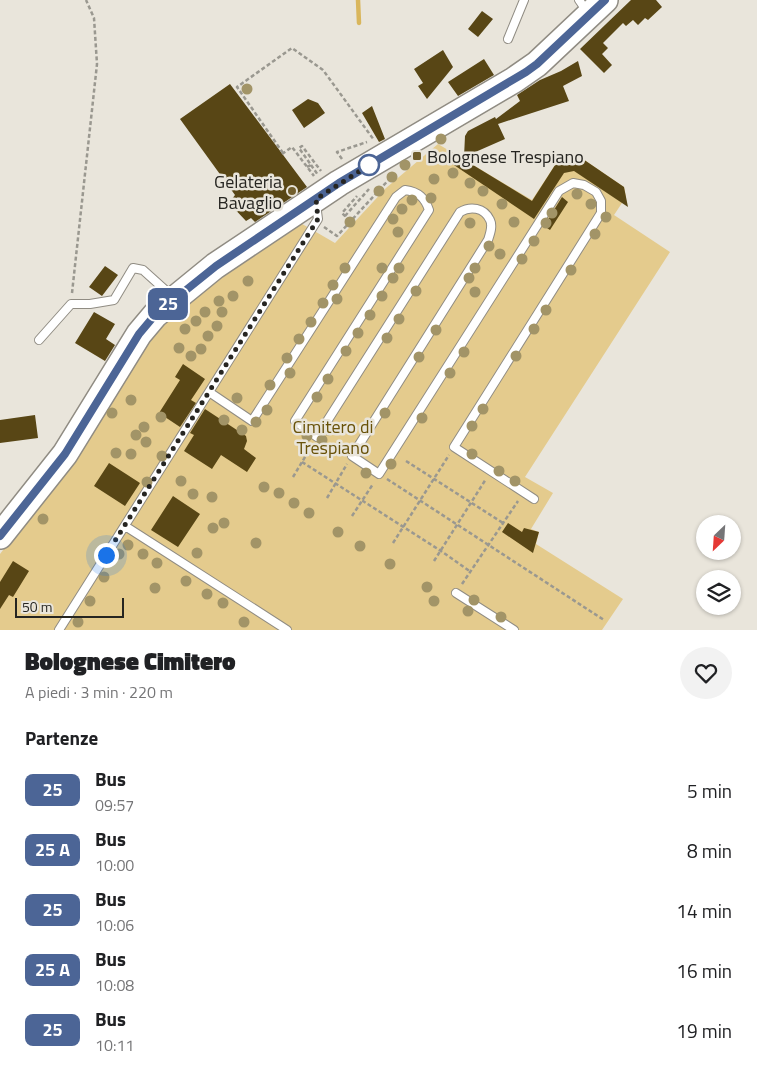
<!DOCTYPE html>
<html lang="it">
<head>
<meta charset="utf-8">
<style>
	body { margin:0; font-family:"Titillium Web",sans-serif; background:#f2f2f2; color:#202124; height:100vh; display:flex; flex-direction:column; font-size:19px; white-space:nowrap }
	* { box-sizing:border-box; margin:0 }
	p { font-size:16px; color:#757577 }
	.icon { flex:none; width:28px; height:28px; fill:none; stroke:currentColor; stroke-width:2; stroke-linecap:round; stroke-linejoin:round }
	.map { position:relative; height:630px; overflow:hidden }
	.side { display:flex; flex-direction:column; background:#fff; flex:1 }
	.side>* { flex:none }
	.badge { padding:0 10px; border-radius:8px; font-size:18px; line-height:32px }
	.needle { width:32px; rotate:205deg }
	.controls { position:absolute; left:696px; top:515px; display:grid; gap:10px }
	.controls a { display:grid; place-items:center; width:45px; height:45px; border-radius:50%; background:#fff; box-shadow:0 1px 4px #0004; font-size:25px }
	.scale { position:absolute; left:15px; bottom:12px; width:109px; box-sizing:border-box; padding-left:5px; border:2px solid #262521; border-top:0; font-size:14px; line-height:18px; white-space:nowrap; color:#262521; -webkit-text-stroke:4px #e9e5db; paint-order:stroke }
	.you { position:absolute; width:25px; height:25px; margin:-12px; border:4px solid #fff; border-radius:50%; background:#1a73e8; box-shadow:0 0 0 8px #1a73e833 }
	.map>.badge { position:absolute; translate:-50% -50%; box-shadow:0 0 0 2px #fff }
	h2 { padding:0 25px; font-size:19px; line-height:45px }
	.round { display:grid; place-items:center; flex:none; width:52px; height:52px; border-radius:26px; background:#f2f2f2 }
	.head { display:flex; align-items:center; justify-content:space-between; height:85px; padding:0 25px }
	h1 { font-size:24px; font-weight:800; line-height:38px }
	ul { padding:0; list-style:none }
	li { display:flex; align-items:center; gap:15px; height:60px; padding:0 25px }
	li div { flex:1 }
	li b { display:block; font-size:19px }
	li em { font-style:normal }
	li .badge { min-width:55px; font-weight:700; text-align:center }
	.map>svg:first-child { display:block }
</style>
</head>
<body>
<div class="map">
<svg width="757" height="630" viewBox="0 0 757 630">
	<rect width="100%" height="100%" fill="#e9e5db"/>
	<path fill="#e4cb8d" d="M438,144L532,200L557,162L580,157L624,187L626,197L614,215L670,252L525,477L553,493L531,529L539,532L536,544L623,599L602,630H0V554L56,480L162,321L297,221L335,243L386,188Z"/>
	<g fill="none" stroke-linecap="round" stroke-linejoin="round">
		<path stroke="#d9b65c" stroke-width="4.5" d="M358,0L359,23"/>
	</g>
	<path fill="#584615" d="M631,0H656L662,7L648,20L645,18L638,25L633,20L626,26L623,23L603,43L608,48L602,54L612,65L604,73L580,49Z
		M482,11L493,19L478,37L468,29Z
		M443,50L453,67L427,99L418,86L423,83L414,69Z
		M484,59L494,75L458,96L448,82Z
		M578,61L582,76L563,86L569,101L498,124L505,139L464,157L465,136L468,131L495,117L496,119L520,101L517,95L540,80L561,71Z
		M230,84L307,187L255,222L251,218L246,221L229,203L235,195L180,119Z
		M308,99L318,103L325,113L304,128L292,110Z
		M372,106L385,139L379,142L362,113Z
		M450,151L532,201L557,162L580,157L624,187L628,207L574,171L564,173L534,219L445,159Z
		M562,197L568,202L550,230L544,226Z
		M105,266L118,275L102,296L89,287Z
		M94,312L115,324L106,339L115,345L105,361L75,343Z
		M183,364L205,379L191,400L196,403L180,427L159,413L180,380L175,377Z
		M205,409L246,436L247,441L244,449L256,458L247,472L221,455L212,469L184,451L194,435L190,433Z
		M35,415L38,438L0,443V420Z
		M109,463L140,483L125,506L94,486Z
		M173,496L200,514L178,547L151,530Z
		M508,523L522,532L524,528L539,532L533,553L502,532Z
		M13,561L29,571L13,597L9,595L0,609V582Z"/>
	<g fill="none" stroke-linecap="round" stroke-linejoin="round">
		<g stroke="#908c83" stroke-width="10">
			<path id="service" d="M579,0L588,13
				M508,39L524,0
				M39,340L71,304H90L114,300L133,268L143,270L173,297
				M209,392L252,421L396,197L405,190C419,192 425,198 429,210L295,421L317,437L460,212C470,206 484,207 490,220C493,226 490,234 488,240L352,456L379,474L559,191L573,183L584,185L596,192L601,201V213L454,447L534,499
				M125,526L287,630
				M456,593L514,630
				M59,630L318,219L316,204"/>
		</g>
		<g stroke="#908c83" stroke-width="28">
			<path id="primary" d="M0,536L65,454L139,334L155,315L215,266L339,183L514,80L537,64L605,0"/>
		</g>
		<path stroke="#9a9890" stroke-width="2.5" stroke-dasharray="4 2.5" stroke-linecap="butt" d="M283,153L237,87L292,48L323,70L374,140
			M282,154L292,147L314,176
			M342,159L337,152L367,142
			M311,165L318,175
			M307,167L311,165L299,148L302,146L321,171
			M345,216L369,189
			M350,221L342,213L357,196
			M324,227L337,236L394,174
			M72,293L97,64L94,18L86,0
			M406,461L503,523
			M302,462L441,551L471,572
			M293,477L311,447
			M387,479L604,620
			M327,498L347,464
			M352,516L373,484
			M393,543L449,455
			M434,561L486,479
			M462,584L518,501"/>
		<use href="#service" stroke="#fff" stroke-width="8"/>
		<use href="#primary" stroke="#fff" stroke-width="25"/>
	</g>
	<g fill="#a29467">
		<circle cx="247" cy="89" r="5.5"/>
		<circle cx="441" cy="139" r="5.5"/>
		<circle cx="405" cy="165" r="5.5"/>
		<circle cx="453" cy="173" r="5.5"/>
		<circle cx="392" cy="177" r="5.5"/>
		<circle cx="434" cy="179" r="5.5"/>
		<circle cx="470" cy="183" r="5.5"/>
		<circle cx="379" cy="191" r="5.5"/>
		<circle cx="483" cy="191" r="5.5"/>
		<circle cx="577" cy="194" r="5.5"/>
		<circle cx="431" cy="198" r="5.5"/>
		<circle cx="412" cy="200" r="5.5"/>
		<circle cx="502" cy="204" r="5.5"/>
		<circle cx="591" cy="204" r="5.5"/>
		<circle cx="402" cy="209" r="5.5"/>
		<circle cx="552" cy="213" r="5.5"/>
		<circle cx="606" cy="217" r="5.5"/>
		<circle cx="393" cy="219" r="5.5"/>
		<circle cx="350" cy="222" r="5.5"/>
		<circle cx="514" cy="222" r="5.5"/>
		<circle cx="470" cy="223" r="5.5"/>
		<circle cx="546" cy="223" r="5.5"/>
		<circle cx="398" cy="232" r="5.5"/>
		<circle cx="595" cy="234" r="5.5"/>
		<circle cx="534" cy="241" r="5.5"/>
		<circle cx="489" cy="246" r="5.5"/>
		<circle cx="500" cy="254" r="5.5"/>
		<circle cx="522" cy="259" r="5.5"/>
		<circle cx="345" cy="268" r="5.5"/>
		<circle cx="382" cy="268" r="5.5"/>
		<circle cx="399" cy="268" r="5.5"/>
		<circle cx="475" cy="268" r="5.5"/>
		<circle cx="571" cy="270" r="5.5"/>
		<circle cx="393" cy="278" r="5.5"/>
		<circle cx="469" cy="278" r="5.5"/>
		<circle cx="248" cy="281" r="5.5"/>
		<circle cx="333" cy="285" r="5.5"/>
		<circle cx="416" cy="291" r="5.5"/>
		<circle cx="475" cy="292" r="5.5"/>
		<circle cx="233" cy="296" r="5.5"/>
		<circle cx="382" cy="296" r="5.5"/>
		<circle cx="337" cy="299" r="5.5"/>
		<circle cx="219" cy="301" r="5.5"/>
		<circle cx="323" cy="303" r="5.5"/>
		<circle cx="546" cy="310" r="5.5"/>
		<circle cx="205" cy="312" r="5.5"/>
		<circle cx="222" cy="312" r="5.5"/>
		<circle cx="370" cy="315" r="5.5"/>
		<circle cx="399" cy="319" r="5.5"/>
		<circle cx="196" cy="321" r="5.5"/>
		<circle cx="311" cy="322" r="5.5"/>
		<circle cx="217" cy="326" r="5.5"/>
		<circle cx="185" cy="329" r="5.5"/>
		<circle cx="534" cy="329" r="5.5"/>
		<circle cx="436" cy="330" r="5.5"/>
		<circle cx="358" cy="333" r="5.5"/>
		<circle cx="208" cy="336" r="5.5"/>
		<circle cx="387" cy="338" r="5.5"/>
		<circle cx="299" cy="339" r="5.5"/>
		<circle cx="179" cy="348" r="5.5"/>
		<circle cx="201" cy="349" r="5.5"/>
		<circle cx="346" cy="351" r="5.5"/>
		<circle cx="464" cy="352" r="5.5"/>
		<circle cx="191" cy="356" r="5.5"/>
		<circle cx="516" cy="356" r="5.5"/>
		<circle cx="419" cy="357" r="5.5"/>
		<circle cx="287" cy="358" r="5.5"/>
		<circle cx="290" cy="373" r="5.5"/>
		<circle cx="450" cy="373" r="5.5"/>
		<circle cx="328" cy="379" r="5.5"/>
		<circle cx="270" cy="385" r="5.5"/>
		<circle cx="317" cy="397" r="5.5"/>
		<circle cx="237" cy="398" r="5.5"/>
		<circle cx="131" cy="400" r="5.5"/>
		<circle cx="483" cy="409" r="5.5"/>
		<circle cx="267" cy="410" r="5.5"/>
		<circle cx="112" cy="413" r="5.5"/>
		<circle cx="385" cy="413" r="5.5"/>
		<circle cx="161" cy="417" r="5.5"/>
		<circle cx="422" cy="418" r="5.5"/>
		<circle cx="224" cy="420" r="5.5"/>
		<circle cx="256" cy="422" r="5.5"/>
		<circle cx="472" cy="426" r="5.5"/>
		<circle cx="144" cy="427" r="5.5"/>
		<circle cx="242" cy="430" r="5.5"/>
		<circle cx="328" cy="430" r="5.5"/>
		<circle cx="136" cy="435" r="5.5"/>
		<circle cx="307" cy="436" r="5.5"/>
		<circle cx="322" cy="440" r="5.5"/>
		<circle cx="146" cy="442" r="5.5"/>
		<circle cx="116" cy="453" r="5.5"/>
		<circle cx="131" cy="454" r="5.5"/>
		<circle cx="472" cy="454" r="5.5"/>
		<circle cx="162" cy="456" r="5.5"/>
		<circle cx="391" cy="464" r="5.5"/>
		<circle cx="499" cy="471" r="5.5"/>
		<circle cx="366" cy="473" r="5.5"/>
		<circle cx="181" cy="481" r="5.5"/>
		<circle cx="515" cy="481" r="5.5"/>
		<circle cx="147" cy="482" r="5.5"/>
		<circle cx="264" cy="487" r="5.5"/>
		<circle cx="279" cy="493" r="5.5"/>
		<circle cx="193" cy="494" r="5.5"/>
		<circle cx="212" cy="497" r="5.5"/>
		<circle cx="294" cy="503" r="5.5"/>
		<circle cx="309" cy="513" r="5.5"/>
		<circle cx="43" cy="519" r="5.5"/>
		<circle cx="224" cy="523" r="5.5"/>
		<circle cx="213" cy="528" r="5.5"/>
		<circle cx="338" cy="532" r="5.5"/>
		<circle cx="256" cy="543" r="5.5"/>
		<circle cx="128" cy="545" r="5.5"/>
		<circle cx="360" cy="546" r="5.5"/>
		<circle cx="197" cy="553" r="5.5"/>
		<circle cx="119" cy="554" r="5.5"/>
		<circle cx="143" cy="554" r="5.5"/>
		<circle cx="157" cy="563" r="5.5"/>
		<circle cx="390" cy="564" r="5.5"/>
		<circle cx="104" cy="577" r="5.5"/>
		<circle cx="186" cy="581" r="5.5"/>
		<circle cx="427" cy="587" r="5.5"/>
		<circle cx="155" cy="588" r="5.5"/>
		<circle cx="207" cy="594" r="5.5"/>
		<circle cx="474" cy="600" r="5.5"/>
		<circle cx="90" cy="601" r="5.5"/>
		<circle cx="434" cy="601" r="5.5"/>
		<circle cx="223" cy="603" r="5.5"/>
		<circle cx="468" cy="611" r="5.5"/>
		<circle cx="501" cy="617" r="5.5"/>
		<circle cx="78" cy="622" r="5.5"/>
		<circle cx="244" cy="622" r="5.5"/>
	</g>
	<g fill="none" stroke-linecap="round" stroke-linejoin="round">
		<g stroke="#fff" stroke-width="11">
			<path id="line" d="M0,536L65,454L139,334L155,315L216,266L339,183L526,72L537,64L605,0"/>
		</g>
		<use href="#line" stroke="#4c6596" stroke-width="8"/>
		<path stroke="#262521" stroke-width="5" stroke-dasharray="0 9" d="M106,555L318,219L316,199L369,165"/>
	</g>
	<g fill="#715e2c" stroke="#e9e5db" stroke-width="2">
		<rect x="412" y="151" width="10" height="10" rx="2.5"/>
		<circle cx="292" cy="191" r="5"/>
	</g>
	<circle fill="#fff" stroke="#4c6596" stroke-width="2.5" cx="369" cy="165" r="10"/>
	<g text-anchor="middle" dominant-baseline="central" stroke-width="5" stroke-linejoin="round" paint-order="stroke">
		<g font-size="18" fill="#262521" stroke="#e9e5db" text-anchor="start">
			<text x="427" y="156">Bolognese Trespiano</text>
			<text x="282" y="181" text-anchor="end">Gelateria<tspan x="282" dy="21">Bavaglio</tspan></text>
		</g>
		<g font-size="18" fill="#685108" stroke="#e9e5db">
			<text x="333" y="426">Cimitero di<tspan x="333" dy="21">Trespiano</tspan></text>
		</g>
	</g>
</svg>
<div class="controls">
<a><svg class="needle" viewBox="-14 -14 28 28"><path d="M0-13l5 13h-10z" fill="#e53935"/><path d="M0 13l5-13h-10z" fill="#757577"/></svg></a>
<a><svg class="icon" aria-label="layers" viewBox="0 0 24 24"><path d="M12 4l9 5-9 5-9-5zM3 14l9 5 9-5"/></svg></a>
</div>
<div class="scale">50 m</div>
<div class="you" style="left:106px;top:555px"></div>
<b class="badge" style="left:168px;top:304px;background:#4c6596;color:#fff">25</b>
</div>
<section class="side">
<div class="head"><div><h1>Bolognese Cimitero</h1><p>A piedi · 3 min · 220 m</p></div><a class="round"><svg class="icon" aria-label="heart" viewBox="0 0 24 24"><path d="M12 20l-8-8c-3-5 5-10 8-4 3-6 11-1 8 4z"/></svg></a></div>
<h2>Partenze</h2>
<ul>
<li><span class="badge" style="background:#4c6596;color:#fff">25</span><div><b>Bus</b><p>09:57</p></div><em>5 min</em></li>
<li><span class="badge" style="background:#4c6596;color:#fff">25 A</span><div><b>Bus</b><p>10:00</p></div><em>8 min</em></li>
<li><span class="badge" style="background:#4c6596;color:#fff">25</span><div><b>Bus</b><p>10:06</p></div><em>14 min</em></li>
<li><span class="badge" style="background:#4c6596;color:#fff">25 A</span><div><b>Bus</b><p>10:08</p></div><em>16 min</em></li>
<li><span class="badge" style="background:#4c6596;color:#fff">25</span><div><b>Bus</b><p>10:11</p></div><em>19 min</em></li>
</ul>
</section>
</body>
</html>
